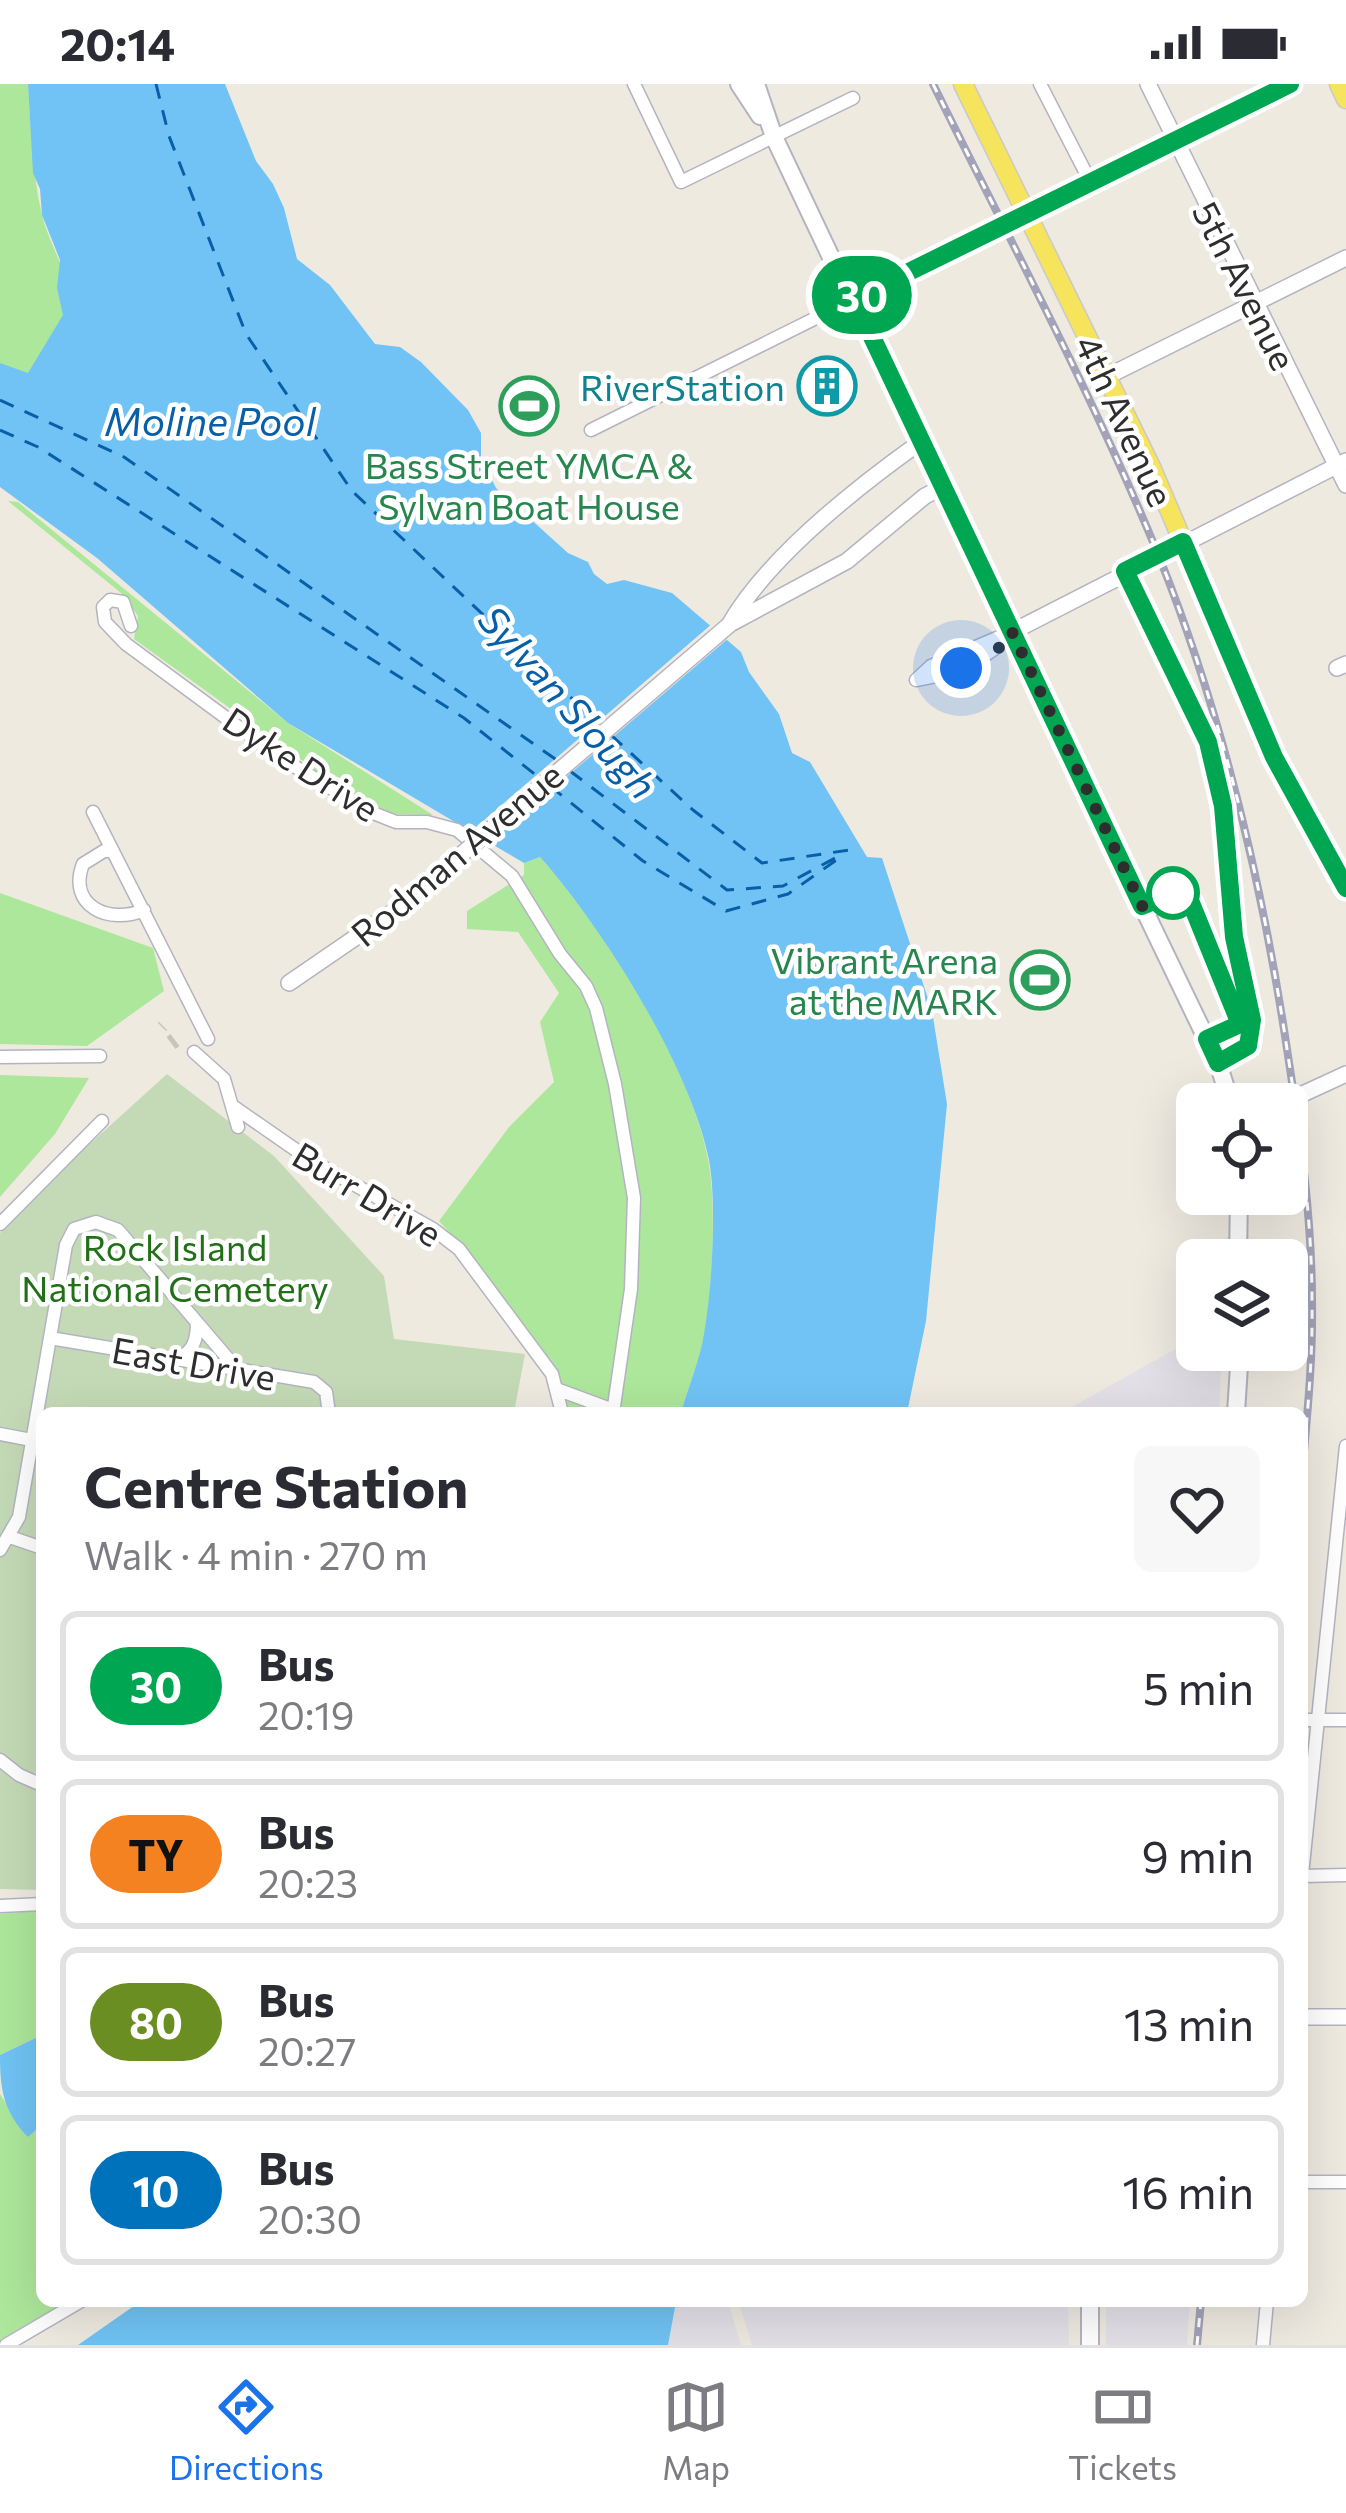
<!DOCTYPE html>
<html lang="en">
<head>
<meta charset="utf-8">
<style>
	body { margin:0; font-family:Commissioner,sans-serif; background:#f7f7f7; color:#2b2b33; height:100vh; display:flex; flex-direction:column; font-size:45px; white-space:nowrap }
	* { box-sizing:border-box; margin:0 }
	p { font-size:39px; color:#7c7c81 }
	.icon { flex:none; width:66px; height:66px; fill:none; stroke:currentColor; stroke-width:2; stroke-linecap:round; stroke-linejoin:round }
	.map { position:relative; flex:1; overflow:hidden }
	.drawer { position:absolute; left:36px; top:1323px; width:1272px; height:900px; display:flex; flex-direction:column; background:#fff; border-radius:18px; box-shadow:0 12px 48px #0002 }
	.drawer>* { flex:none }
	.badge { padding:0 24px; border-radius:39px; font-size:42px; line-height:78px }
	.controls { position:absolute; left:1176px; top:999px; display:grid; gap:24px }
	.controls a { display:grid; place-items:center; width:132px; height:132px; border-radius:18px; background:#fff; box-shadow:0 12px 48px #0002; font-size:60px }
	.you { position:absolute; width:60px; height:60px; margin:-30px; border:9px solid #fff; border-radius:50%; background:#1a73e8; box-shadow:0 0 0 18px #1a73e833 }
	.map>.badge { position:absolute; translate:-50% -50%; box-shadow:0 0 0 6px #fff }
	.round { display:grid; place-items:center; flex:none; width:126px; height:126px; border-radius:18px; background:#f7f7f7 }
	.overview { display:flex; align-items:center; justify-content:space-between; height:204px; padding:0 48px }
	h1 { font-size:57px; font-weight:700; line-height:90px }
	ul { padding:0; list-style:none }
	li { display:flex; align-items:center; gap:36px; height:150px; margin:0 24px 18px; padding:0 24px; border:6px solid #e1e1e2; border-radius:18px }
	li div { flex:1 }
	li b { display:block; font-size:45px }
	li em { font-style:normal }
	li .badge { min-width:132px; font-weight:700; text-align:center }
	.status { display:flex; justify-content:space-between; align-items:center; height:84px; padding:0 60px; background:#fff; direction:ltr }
	.status svg { height:33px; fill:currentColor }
	.menu { display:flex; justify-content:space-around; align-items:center; height:168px; border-top:3px solid #e1e1e2; background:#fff; font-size:33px; color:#7c7c81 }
	.menu a { display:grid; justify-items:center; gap:6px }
	.menu .on { color:#1a73e8 }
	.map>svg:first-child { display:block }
</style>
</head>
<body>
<div class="status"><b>20:14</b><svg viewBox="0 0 49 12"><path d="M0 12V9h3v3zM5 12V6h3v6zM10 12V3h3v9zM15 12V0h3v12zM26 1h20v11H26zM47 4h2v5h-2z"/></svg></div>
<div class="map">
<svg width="1346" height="2261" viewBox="0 0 1346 2261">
	<rect width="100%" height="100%" fill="#efeae0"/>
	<path fill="#e3e0e8" d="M1197,1253V1266H1222L1219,1329H1061Z
		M591,2217H728L741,2261H668L674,2223L581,2261Z
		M738,2217H1068L1069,2261H752Z
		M1106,2217H1190L1187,2261H1106Z"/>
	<path fill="#ade79b" d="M0,0H28C31,44 32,88 42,131C49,161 71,190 68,222C67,241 42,281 33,300L0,297Z
		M8,417L18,418L288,639L433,731L396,730L357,716L134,555L138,532L121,509Z
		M540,773C605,846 689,978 708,1075C717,1119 712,1205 705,1250C700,1276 688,1303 681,1329H558L561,1301L480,1183L439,1137L509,1043L554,998L540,938L559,909L518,848L467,845V827L524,791V779Z
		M0,809L153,864L164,907L87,962L0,960Z
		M0,991L89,994L55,1050L0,1113Z
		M42,1826V1951L0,1971V1830Z
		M0,2010L28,2053L42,2041V2217H67L0,2256Z"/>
	<path fill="#c4dab6" d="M167,990L274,1072L384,1192L394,1255L525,1270L514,1329H42V1806L0,1805V1149L72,1076Z"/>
	<path fill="#70c3f4" d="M28,0H225L256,77L273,100L284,124L297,175L330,201L375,260L400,263L421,278L468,326L481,349V374L496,404L568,469L588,478L594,490L607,500L624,496L672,509L741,568L749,588L779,630L792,669L810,678L867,773L882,774L932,927L947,1020L926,1237L907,1329H681C688,1303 700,1276 704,1250C712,1205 717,1119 709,1076C690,982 603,844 540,773L524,779L288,639L97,474L0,403V279L28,289L63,231L57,204L60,176L42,131L40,105L33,89Z
		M42,1951V2041L28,2053C3,2027 0,2005 0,1971Z
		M141,2217H674L675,2223L668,2261H78Z"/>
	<path fill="#efeae0" d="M713,539L731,552L487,761L468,750Z"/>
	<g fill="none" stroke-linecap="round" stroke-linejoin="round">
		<path stroke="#085fa8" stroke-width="3" stroke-dasharray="15 12" stroke-linecap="butt" d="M156,0L169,52L246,250L352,407L599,640
			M0,316L124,373L558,677
			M0,346L38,363L464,634L542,696
			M611,651L693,726L762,779L849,766
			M570,687L727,806L783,802L837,773
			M550,702L643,777L726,827L788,810L845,770"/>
		<path stroke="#c8c4bc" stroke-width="12" stroke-dasharray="12 6" stroke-linecap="butt" d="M162,943L163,942"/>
		<path stroke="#c8c4bc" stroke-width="15" stroke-dasharray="15 8" stroke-linecap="butt" d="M171,959L175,956"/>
		<g stroke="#b4b4c1" stroke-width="15">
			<path id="minor" d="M634,0L681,98L853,14
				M1040,0L1091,99
				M591,346L854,215
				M131,542L123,518L110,516L103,523L105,538L126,560L282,675L373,729L396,738H427L457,746L512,792L560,870L586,902L596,924L615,1000L634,1114L631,1205L613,1329
				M917,595L931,582L1011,548
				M916,596C952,590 988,576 1012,548
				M93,728L208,955
				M113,767H104L83,780C67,822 109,841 144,826
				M194,968L224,995L238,1043
				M0,973L100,972
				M234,1023L309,1075L433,1145L459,1165L552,1290L562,1329
				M0,1140L102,1037
				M50,1254L314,1298L326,1308L329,1329
				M177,1274C194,1269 197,1254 197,1238
				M559,1306L613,1326
				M0,1350L42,1358
				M10,1453L42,1464
				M0,1466L19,1433L66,1161L74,1145L96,1138L118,1146L236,1284
				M1302,1636H1346
				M0,1676L19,1691L42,1701
				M1302,1791L1346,1362
				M1302,1792L1346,1791
				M0,1822L42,1820
				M1302,2098H1346
				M6,2261L81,2217
				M1263,2261L1267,2217"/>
		</g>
		<g stroke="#b4b4c1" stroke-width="18">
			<path id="tertiary" d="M1148,0L1346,401
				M854,215L1290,0
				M1106,293L1346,174
				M732,539L847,477L925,412L941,404
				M729,541C768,473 856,404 919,359
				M1012,548L1346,377
				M1337,584L1346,580
				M289,899L394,827L448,782
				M1281,1020L1346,990
				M1302,1933H1346"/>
		</g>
		<g stroke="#b4b4c1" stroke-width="20">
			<path id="secondary" d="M739,0L760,32
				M756,0L774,53L919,359
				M941,404L1218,979L1231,1020
				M1238,1176L1239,1110
				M1236,1329L1240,1266
				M1090,2217V2261"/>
		</g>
		<g stroke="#c9c9c9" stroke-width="21">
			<path id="primary" d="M963,0L1152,385L1274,673L1346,804
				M1339,0L1346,15"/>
		</g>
		<use href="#minor" stroke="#fff" stroke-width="12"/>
		<use href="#tertiary" stroke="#fff" stroke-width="15"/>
		<use href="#secondary" stroke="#fff" stroke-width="16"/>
		<use href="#primary" stroke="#f7e45d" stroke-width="18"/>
		<g stroke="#a2a3b8" stroke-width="8">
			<path id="rail" d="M933,0C1010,157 1094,313 1160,475C1223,633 1262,798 1287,965C1300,1049 1312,1133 1312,1218C1313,1276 1307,1333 1302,1390
				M1197,2261L1201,2217"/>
		</g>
		<use href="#rail" stroke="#fff" stroke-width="3" stroke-dasharray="9" stroke-linecap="butt"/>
		<g stroke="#b4b4c1" stroke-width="18" stroke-linecap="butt">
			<path id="tertiary-bridge" d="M448,782L729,541"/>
		</g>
		<use href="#tertiary-bridge" stroke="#fff" stroke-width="15"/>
	</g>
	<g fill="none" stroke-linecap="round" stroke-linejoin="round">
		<g stroke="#fff" stroke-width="27">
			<path id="line" d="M1290,0L854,215L1142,822L1178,807L1191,819L1240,940L1207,955L1218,979L1248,962L1252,936L1234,853L1223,722L1208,658L1125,487L1183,458L1274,673L1346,804"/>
		</g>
		<use href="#line" stroke="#00a651" stroke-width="18"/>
		<path stroke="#2e2e2e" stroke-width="12" stroke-dasharray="0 21.6" d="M961,584L997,566L1012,548L1142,822L1173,809"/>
	</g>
	<defs>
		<g id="building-ring" transform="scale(3)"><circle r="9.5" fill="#fff" stroke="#0f9aa8" stroke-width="1.5"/><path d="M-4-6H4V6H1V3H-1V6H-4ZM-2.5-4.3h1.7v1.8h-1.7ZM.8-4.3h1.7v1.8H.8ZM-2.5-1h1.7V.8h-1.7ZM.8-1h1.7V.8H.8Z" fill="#0f9aa8"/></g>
		<g id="stadium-ring" transform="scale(3)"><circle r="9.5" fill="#fff" stroke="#2e9e5b" stroke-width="1.5"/><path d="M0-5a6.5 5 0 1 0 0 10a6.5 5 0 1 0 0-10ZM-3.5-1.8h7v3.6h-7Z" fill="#2e9e5b"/></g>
	</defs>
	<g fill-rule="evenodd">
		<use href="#building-ring" x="827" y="302"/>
		<use href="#stadium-ring" x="529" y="322"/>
		<use href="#stadium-ring" x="1040" y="896"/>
	</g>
	<circle fill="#fff" stroke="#00a651" stroke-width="6" cx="1173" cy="809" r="24"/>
	<g text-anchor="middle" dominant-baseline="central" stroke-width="9" stroke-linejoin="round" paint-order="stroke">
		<g font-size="36" fill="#2e2e2e" stroke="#fff">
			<text transform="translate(1246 201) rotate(63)">5th Avenue</text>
			<text transform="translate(1126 336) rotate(65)">4th Avenue</text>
			<text transform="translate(302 679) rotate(33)">Dyke Drive</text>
			<text transform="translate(456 769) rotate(-40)">Rodman Avenue</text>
			<text transform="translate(368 1109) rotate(31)">Burr Drive</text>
			<text transform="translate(194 1278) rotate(10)">East Drive</text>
		</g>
		<g font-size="36" fill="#0d838f" stroke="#fff" text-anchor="end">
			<text x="785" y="302">RiverStation</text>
		</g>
		<g font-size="36" fill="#27864d" stroke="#fff">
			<text x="529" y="380">Bass Street YMCA &amp;<tspan x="529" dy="41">Sylvan Boat House</tspan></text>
			<text x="998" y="875" text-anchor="end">Vibrant Arena<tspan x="998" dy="41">at the MARK</tspan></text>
		</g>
		<g font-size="36" fill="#217018" stroke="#fff">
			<text x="175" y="1162">Rock Island<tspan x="175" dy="41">National Cemetery</tspan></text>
		</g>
		<g font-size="39" font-style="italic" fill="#085fa8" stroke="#fff">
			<text x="210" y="336">Moline Pool</text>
			<text transform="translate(569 617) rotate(48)">Sylvan Slough</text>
		</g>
	</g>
</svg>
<div class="controls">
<a><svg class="icon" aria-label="locate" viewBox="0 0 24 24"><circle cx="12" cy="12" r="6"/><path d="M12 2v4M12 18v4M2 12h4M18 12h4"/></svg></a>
<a><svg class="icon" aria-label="layers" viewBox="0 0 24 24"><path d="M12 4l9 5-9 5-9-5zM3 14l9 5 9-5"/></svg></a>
</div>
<div class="you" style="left:961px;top:584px"></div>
<b class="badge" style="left:862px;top:211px;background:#00a651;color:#fff">30</b>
<section class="drawer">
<div class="overview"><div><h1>Centre Station</h1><p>Walk · 4 min · 270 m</p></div><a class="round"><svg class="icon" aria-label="heart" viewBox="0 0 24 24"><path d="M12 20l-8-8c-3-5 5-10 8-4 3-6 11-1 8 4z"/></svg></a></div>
<ul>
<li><span class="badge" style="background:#00a651;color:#fff">30</span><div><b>Bus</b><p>20:19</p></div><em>5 min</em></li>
<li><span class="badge" style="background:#f58220;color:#111">TY</span><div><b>Bus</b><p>20:23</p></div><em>9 min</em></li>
<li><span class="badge" style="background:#6b8e23;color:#fff">80</span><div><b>Bus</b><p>20:27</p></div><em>13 min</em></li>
<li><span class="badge" style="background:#0072bc;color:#fff">10</span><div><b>Bus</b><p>20:30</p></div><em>16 min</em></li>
</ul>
</section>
</div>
<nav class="menu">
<a class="on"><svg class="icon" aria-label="directions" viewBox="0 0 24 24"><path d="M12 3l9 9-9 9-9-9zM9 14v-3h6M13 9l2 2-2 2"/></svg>Directions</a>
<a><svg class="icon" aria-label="map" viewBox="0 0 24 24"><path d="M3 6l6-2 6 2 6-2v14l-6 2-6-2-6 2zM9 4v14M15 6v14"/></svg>Map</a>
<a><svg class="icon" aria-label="tickets" viewBox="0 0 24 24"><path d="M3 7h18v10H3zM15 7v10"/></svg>Tickets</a>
</nav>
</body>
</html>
